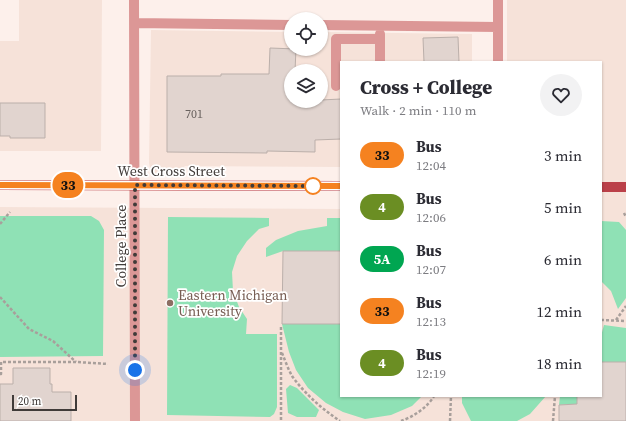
<!DOCTYPE html>
<html lang="en">
<head>
<meta charset="utf-8">
<style>
	body { margin:0; font-family:"Source Serif 4",serif; background:#f2f2f3; color:#2b2b33; height:100vh; display:flex; flex-direction:column; font-size:15px; white-space:nowrap }
	* { box-sizing:border-box; margin:0 }
	p { font-size:13px; color:#7c7c81 }
	.icon { flex:none; width:22px; height:22px; fill:none; stroke:currentColor; stroke-width:2; stroke-linecap:round; stroke-linejoin:round }
	.map { position:relative; flex:1; overflow:hidden }
	.panel { position:absolute; left:340px; top:61px; width:262px; height:336px; display:flex; flex-direction:column; background:#fff; border-radius:0px; box-shadow:0 1px 3px #0004 }
	.panel>* { flex:none }
	.badge { padding:0 8px; border-radius:13px; font-size:14px; line-height:26px }
	.controls { position:absolute; left:284px; top:12px; display:grid; gap:8px }
	.controls a { display:grid; place-items:center; width:44px; height:44px; border-radius:50%; background:#fff; box-shadow:0 1px 3px #0004; font-size:20px }
	.scale { position:absolute; left:12px; bottom:10px; width:65px; box-sizing:border-box; padding-left:4px; border:2px solid #403b39; border-top:0; font-size:11px; line-height:14px; white-space:nowrap; color:#403b39; -webkit-text-stroke:3px #fff; paint-order:stroke }
	.you { position:absolute; width:20px; height:20px; margin:-10px; border:3px solid #fff; border-radius:50%; background:#1a73e8; box-shadow:0 0 0 6px #1a73e833 }
	.map>.badge { position:absolute; translate:-50% -50%; box-shadow:0 0 0 2px #fff }
	.round { display:grid; place-items:center; flex:none; width:42px; height:42px; border-radius:21px; background:#f2f2f3 }
	.headline { display:flex; align-items:center; justify-content:space-between; height:68px; padding:0 20px }
	h1 { font-size:19px; font-weight:800; line-height:30px }
	ul { padding:0; list-style:none }
	li { display:flex; align-items:center; gap:12px; height:52px; padding:0 20px }
	li div { flex:1 }
	li b { display:block; font-size:15px }
	li em { font-style:normal }
	li .badge { min-width:44px; font-weight:700; text-align:center }
	.map>svg:first-child { display:block }
</style>
</head>
<body>
<div class="map">
<svg width="626" height="421" viewBox="0 0 626 421">
	<rect width="100%" height="100%" fill="#fdf0eb"/>
	<path fill="#f6e2d9" fill-rule="evenodd" d="M19,0H102L101,151H0V41H19Z
		M507,0H626V421H0V207L341,209V396H601V62H507Z
		M151,30L291,32V49H321V32L472,34V62H341V167L185,166L179,172L176,173L156,174L152,172L150,168L149,163ZM291,71H321V101H291Z"/>
	<path fill="#8fe1b5" d="M0,216H91L99,221L104,230L103,356L0,357Z
		M168,217L269,218V226L259,229L247,241L237,256L232,272L233,291L239,307L247,319L246,334H277V407L274,414L270,417L167,415Z
		M327,218H341V251H283L266,257V248L276,240L298,231L327,226Z
		M601,221L619,222L626,230V298L618,309L611,291L601,281Z
		M282,324H341V396H422L412,406L391,415L365,419L343,412L326,403L308,388L296,370L289,352Z
		M604,325L626,328V362H601V336Z
		M290,385L297,388L319,410L316,417H297L288,413L286,389Z
		M462,396H546L530,414L517,421H471L462,403Z
		M560,396H577V404L559,405Z"/>
	<path fill="#e1d4cf" stroke="#bbafaa" d="M458,37L459,62H424L423,38Z
		M270,48L296,49L295,71H291V101H321V100L341,99V139L315,140V152L267,151V153L167,152V76H221V74H269Z
		M0,103H45V138H10V136H0Z
		M283,251H341V324H282Z
		M601,362H626V421H559V405L577,404V396H601Z
		M13,368H50V384H52V392H71V421H0V384H13Z"/>
	<g fill="none" stroke-linecap="round" stroke-linejoin="round">
		<path stroke="#a89f9b" stroke-width="2.5" stroke-dasharray="3 2" stroke-linecap="butt" d="M624,213L626,217
			M0,224L10,212
			M0,297L29,329L53,341L76,362
			M601,320L626,321
			M616,320L626,306
			M281,327V421
			M282,353C285,360 288,369 292,376C305,394 322,409 340,421
			M0,374H1V362H77L108,364
			M401,421C413,417 428,407 434,396
			M450,421L451,396
			M553,421L555,396"/>
		<path stroke="#dc9796" stroke-width="10" d="M134,0L135,421
			M498,0V62
			M134,23L291,25
			M321,25L498,27
			M380,62V34
			M336,86V39H380"/>
		<path stroke="#bb4049" stroke-width="10" d="M0,185L341,186
			M601,187H626"/>
	</g>
	<g fill="none" stroke-linecap="round" stroke-linejoin="round">
		<g stroke="#fff" stroke-width="9">
			<path id="line" d="M0,185L341,186"/>
		</g>
		<use href="#line" stroke="#f58220" stroke-width="6"/>
		<path stroke="#403b39" stroke-width="4" stroke-dasharray="0 7.2" d="M135,370V185L313,186"/>
	</g>
	<circle fill="#fff" stroke="#f58220" stroke-width="2" cx="313" cy="186" r="8"/>
	<circle fill="#8d6e63" stroke="#fff" stroke-width="1.5" cx="170" cy="303" r="4"/>
	<g text-anchor="middle" dominant-baseline="central" stroke-width="3.5" stroke-linejoin="round" paint-order="stroke">
		<g font-size="12" fill="#68615e">
			<text x="194" y="114">701</text>
		</g>
		<g font-size="14" fill="#403b39" stroke="#fff">
			<text x="171" y="171">West Cross Street</text>
			<text transform="translate(121 246) rotate(-90)">College Place</text>
		</g>
		<g font-size="14" fill="#785e54" stroke="#fff" text-anchor="start">
			<text x="178" y="295">Eastern Michigan<tspan x="178" dy="16">University</tspan></text>
		</g>
	</g>
</svg>
<div class="controls">
<a><svg class="icon" aria-label="locate" viewBox="0 0 24 24"><circle cx="12" cy="12" r="6"/><path d="M12 2v4M12 18v4M2 12h4M18 12h4"/></svg></a>
<a><svg class="icon" aria-label="layers" viewBox="0 0 24 24"><path d="M12 4l9 5-9 5-9-5zM3 14l9 5 9-5"/></svg></a>
</div>
<div class="scale">20 m</div>
<div class="you" style="left:135px;top:370px"></div>
<b class="badge" style="left:68px;top:185px;background:#f58220;color:#111">33</b>
<section class="panel">
<div class="headline"><div><h1>Cross + College</h1><p>Walk · 2 min · 110 m</p></div><a class="round"><svg class="icon" aria-label="heart" viewBox="0 0 24 24"><path d="M12 20l-8-8c-3-5 5-10 8-4 3-6 11-1 8 4z"/></svg></a></div>
<ul>
<li><span class="badge" style="background:#f58220;color:#111">33</span><div><b>Bus</b><p>12:04</p></div><em>3 min</em></li>
<li><span class="badge" style="background:#6b8e23;color:#fff">4</span><div><b>Bus</b><p>12:06</p></div><em>5 min</em></li>
<li><span class="badge" style="background:#00a651;color:#fff">5A</span><div><b>Bus</b><p>12:07</p></div><em>6 min</em></li>
<li><span class="badge" style="background:#f58220;color:#111">33</span><div><b>Bus</b><p>12:13</p></div><em>12 min</em></li>
<li><span class="badge" style="background:#6b8e23;color:#fff">4</span><div><b>Bus</b><p>12:19</p></div><em>18 min</em></li>
</ul>
</section>
</div>
</body>
</html>
